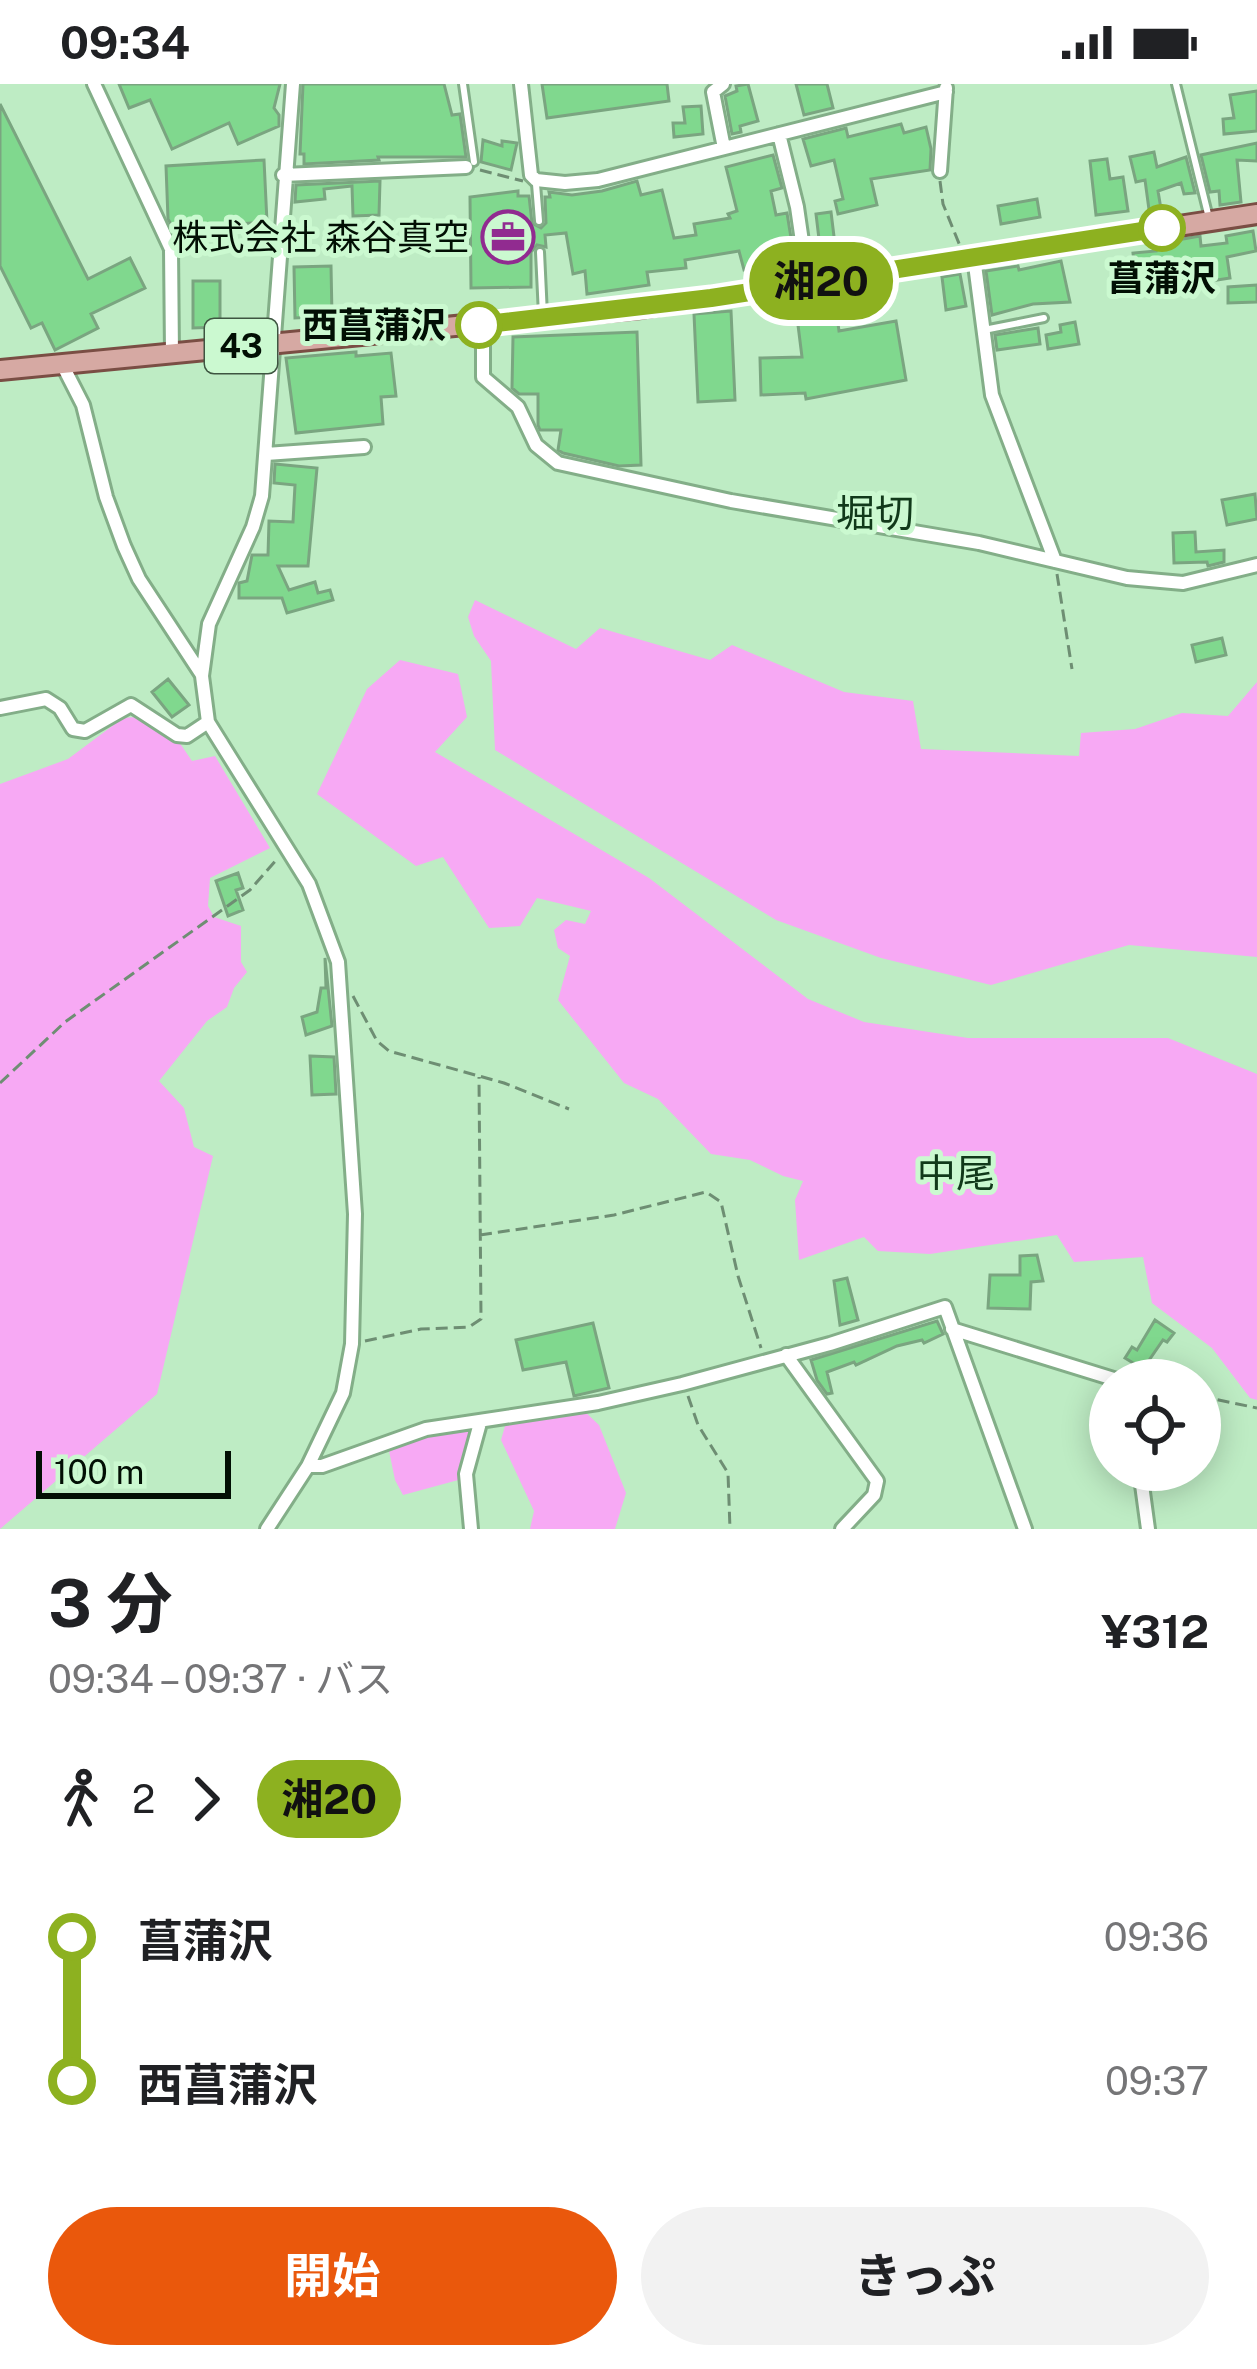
<!DOCTYPE html>
<html lang="ja">
<head>
<meta charset="utf-8">
<style>
	body { margin:0; font-family:"Public Sans","Noto Sans JP",sans-serif; background:#f2f2f2; color:#202124; height:100vh; display:flex; flex-direction:column; font-size:45px; white-space:nowrap }
	* { box-sizing:border-box; margin:0 }
	p { font-size:39px; color:#757577 }
	.icon { flex:none; width:66px; height:66px; fill:none; stroke:currentColor; stroke-width:2; stroke-linecap:round; stroke-linejoin:round }
	.map { position:relative; height:1445px; overflow:hidden }
	.details { display:flex; flex-direction:column; background:#fff; flex:1 }
	.details>* { flex:none }
	.badge { padding:0 24px; border-radius:39px; font-size:42px; line-height:78px }
	.fabs { position:absolute; left:1089px; top:1275px; display:grid; gap:24px }
	.fabs a { display:grid; place-items:center; width:132px; height:132px; border-radius:50%; background:#fff; box-shadow:0 6px 30px #0003; font-size:60px }
	.scale { position:absolute; left:36px; bottom:30px; width:195px; box-sizing:border-box; padding-left:12px; border:6px solid #020f04; border-top:0; font-size:33px; line-height:42px; white-space:nowrap; color:#020f04; -webkit-text-stroke:9px #cbf9d0; paint-order:stroke }
	.map>.badge { position:absolute; translate:-50% -50%; box-shadow:0 0 0 6px #fff }
	.legs { display:flex; align-items:center; gap:18px; height:132px; padding:0 48px; font-size:39px }
	.legs p { margin-inline-start:auto }
	.headline { display:flex; align-items:center; justify-content:space-between; height:204px; padding:0 48px }
	h1 { font-size:66px; font-weight:700; line-height:90px }
	.action { display:flex; gap:24px; margin-top:auto; padding:24px 48px }
	.action a { flex:1; height:138px; border-radius:72px; background:#ea580c; color:#fff; font-size:48px; font-weight:700; line-height:138px; text-align:center }
	.action a+a { background:#f2f2f2; color:#202124 }
	ul { padding:0 48px; list-style:none }
	li { display:flex; align-items:center; gap:42px; height:144px; font-size:45px }
	li i { display:grid; place-items:center; width:18px; height:100%; margin:0 15px; background:currentColor }
	li i::after { content:''; width:30px; height:30px; margin:-15px; border:9px solid; border-radius:50%; background:#fff }
	li p { margin-inline-start:auto }
	li:first-child i { background:linear-gradient(#0000 50%,currentColor 0) }
	li:last-child i { background:linear-gradient(currentColor 50%,#0000 0) }
	.status { display:flex; justify-content:space-between; align-items:center; height:84px; padding:0 60px; background:#fff; direction:ltr }
	.status svg { height:33px; fill:currentColor }
	.map>svg:first-child { display:block }
</style>
</head>
<body>
<div class="status"><b>09:34</b><svg viewBox="0 0 49 12"><path d="M0 12V9h3v3zM5 12V6h3v6zM10 12V3h3v9zM15 12V0h3v12zM26 1h20v11H26zM47 4h2v5h-2z"/></svg></div>
<div class="map">
<svg width="1257" height="1445" viewBox="0 0 1257 1445">
	<rect width="100%" height="100%" fill="#beecc4"/>
	<path fill="#f7a9f4" d="M475,516L576,565L600,544L710,576L732,561L844,608L913,617L921,665L1079,672L1081,649L1135,645L1182,629L1228,632L1257,598V873L1129,861L991,901L881,874L776,836L495,666L491,577L474,552L468,533Z
		M400,576L458,590L467,633L435,668L649,794L808,915L864,938L968,954H1168L1257,990V1316L1250,1314L1212,1264L1152,1219L1143,1173L1074,1178L1057,1151L930,1170L878,1167L864,1153L799,1176L795,1116L803,1097L783,1092L750,1076L711,1070L658,1015L624,999L558,916L570,872L558,864L554,846L566,836L585,840L591,827L537,814L520,842L489,844L443,773L416,782L317,710L367,605Z
		M149,632L177,655L192,677L215,672L270,764L210,794L208,822L214,833L241,842V878L247,888L234,904L227,923L207,937L159,997L184,1024L194,1063L213,1072L157,1310L0,1445V700L68,675L123,634Z
		M583,1326L599,1341L626,1409L615,1445H530L534,1427L501,1356L507,1335Z
		M470,1343L475,1349L462,1395L403,1411L395,1396L388,1362L423,1350Z"/>
	<path fill="#80d88e" stroke="#7aa580" stroke-width="3" d="M119,0H280L274,24L279,31V42L238,60L229,39L172,65L150,16L129,24Z
		M303,0H444L452,31L460,30L466,73H378L379,76L304,80V70H300Z
		M542,0H667L669,17L547,34Z
		M748,0L758,37L740,42L741,48L732,50L725,12L737,7L736,2Z
		M796,0H827L833,24L804,31Z
		M1257,7V47L1224,50L1223,35L1234,34L1230,11Z
		M0,20L88,195L130,174L145,204L91,230L98,244L55,266L42,239L31,244L0,182Z
		M701,22L703,50L674,53L673,39H685L683,23Z
		M901,40L904,49L926,43L931,65L930,86L871,95L877,121L838,130L835,117L843,115L834,76L811,82L803,55L846,44L848,53Z
		M483,56L502,62V57L517,59L511,86L481,78Z
		M1257,59V77L1237,76L1241,118L1220,121L1219,107L1210,108L1201,71Z
		M1154,68L1157,83L1186,73L1195,109L1184,110L1181,99L1158,107L1162,131L1150,133L1145,96L1136,98L1130,73Z
		M773,71L782,104L771,107L776,131L787,129L792,160L761,166L765,180L744,186L739,167L685,176L686,184L647,188L649,201L587,210L585,187L573,190L566,149L545,151L546,163L537,161L531,168V203L471,204L470,113L518,107V112H529L532,139L541,144L546,139L545,113H550L549,108L572,111L602,107L637,97L641,111L662,106L674,154L696,151L694,140L730,134L728,130L737,127L726,83Z
		M1107,75L1110,95L1123,93L1128,127L1096,131L1090,77Z
		M264,76L267,138L173,144L168,135L166,82Z
		M380,97L379,131L353,132L352,102L324,105L325,115L295,118L296,101Z
		M1037,115L1040,133L1001,140L998,122Z
		M831,128L837,177L822,180L816,130Z
		M1253,147L1256,167L1227,173L1230,194L1198,199L1197,192L1183,195L1182,190L1154,194L1155,205L1137,207L1133,169L1156,167L1155,160L1200,152L1201,162L1227,159L1226,152Z
		M1061,177L1070,218L1033,220L992,231L986,187L1018,182L1019,186Z
		M331,182L332,232L295,234L294,183Z
		M960,190L966,222L946,226L942,193Z
		M193,197H220V243L193,244Z
		M1257,201V218L1228,219V203Z
		M834,211L839,247L896,237L906,296L806,315L805,309L761,311L760,274L802,273L795,217Z
		M731,227L735,316L698,318L694,230Z
		M1075,238L1079,260L1048,265L1046,251L1061,248L1060,241Z
		M1038,244L1040,260L997,266L995,251Z
		M637,248L641,381L619,382L563,369L558,366L561,346H540L538,341V310H519L512,304L513,253Z
		M356,268V272L391,269L396,312L381,313L383,340L296,349L286,274Z
		M275,380L317,384L308,482H278L289,506L315,498L318,509L330,506L333,516L287,529L282,514H239V499L247,497L252,471H268L269,437L293,438L295,401L274,399Z
		M1255,410L1257,435L1227,441L1222,416Z
		M1195,448L1196,468L1224,466V478L1208,482L1207,478L1174,479L1173,449Z
		M1222,554L1226,571L1196,578L1192,561Z
		M168,595L189,621L172,633L152,608Z
		M238,789L243,804L236,806L243,826L228,832L216,797Z
		M325,874L332,942L306,951L302,933L317,928L321,904H326Z
		M310,972L334,973L336,1010L312,1011Z
		M1037,1171L1043,1197L1031,1198L1030,1225L988,1224L990,1191H1020V1172Z
		M847,1194L858,1236L840,1241L834,1197Z
		M1155,1236L1174,1249L1167,1258L1163,1256L1143,1285L1125,1274L1132,1263L1137,1266Z
		M937,1237L943,1250L924,1259L922,1256L897,1262L856,1281L854,1278L827,1288L832,1309L827,1310L817,1296L811,1276Z
		M593,1239L609,1304L574,1312L566,1278L523,1286L516,1256Z"/>
	<g fill="none" stroke-linecap="round" stroke-linejoin="round">
		<g stroke="#83ae88" stroke-width="12">
			<path id="service" d="M463,0L474,78
				M1176,0L1209,134
				M536,100L539,137
				M540,168L543,231
				M984,246L1044,234"/>
		</g>
		<g stroke="#83ae88" stroke-width="18">
			<path id="minor" d="M94,0L171,165L172,269
				M521,0L531,91L536,96L565,99L598,96L946,8
				M723,0L713,8L724,64
				M779,50L797,123L808,199
				M940,87L946,4
				M283,91L466,83
				M974,173L992,311L1055,477
				M483,241V293L518,323L536,361L558,379L731,417L979,459L1127,494L1183,499L1257,481
				M62,280L83,321L106,413L124,462L139,495L202,591
				M266,370L364,363
				M0,624L46,615L60,624L73,645L85,647L131,621L177,651L187,652L208,638
				M952,1245L1117,1296
				M786,1271L877,1397L874,1411L842,1445
				M308,1382H322L426,1345L598,1319L682,1300L830,1260L945,1223L1025,1445
				M1140,1386L1148,1445
				M267,1445L308,1382L343,1309L352,1260L355,1130L338,878L309,800L208,638L202,592L209,540L253,443L262,412L293,0
				M471,1445L466,1390L480,1339"/>
		</g>
		<g stroke="#7a4e44" stroke-width="24">
			<path id="primary" d="M0,286L641,224L1257,130"/>
		</g>
		<path stroke="#6e8e73" stroke-width="3" stroke-dasharray="12 6" stroke-linecap="butt" d="M480,86L523,97
			M940,97L943,120L960,162
			M1057,490L1072,585
			M353,912L377,957L389,967L504,999L569,1025
			M0,999L65,938L250,806L277,775
			M480,1151L614,1131L706,1108L721,1118L738,1192L761,1264
			M365,1257L421,1245L469,1243L481,1235L479,993
			M688,1312L698,1341L728,1389L730,1445
			M1200,1312L1257,1324"/>
		<use href="#service" stroke="#fff" stroke-width="6"/>
		<use href="#minor" stroke="#fff" stroke-width="12"/>
		<use href="#primary" stroke="#d6a9a3" stroke-width="18"/>
	</g>
	<g fill="none" stroke-linecap="round" stroke-linejoin="round">
		<g stroke="#fff" stroke-width="27">
			<path id="line-1" d="M479,241L711,214L1162,144"/>
		</g>
		<use href="#line-1" stroke="#8db120" stroke-width="18"/>
	</g>
	<defs>
		<g id="office-ring" transform="scale(2.7)"><circle r="9.5" fill="#cbf9d0" stroke="#912b90" stroke-width="1.5"/><path d="M-6-3h4V-5.5h4V-3h4V5H-6ZM-1-4.5V-3h2v-1.5ZM-6 0V1H6V0Z" fill="#912b90"/></g>
	</defs>
	<g fill-rule="evenodd">
		<use href="#office-ring" x="508" y="153"/>
	</g>
	<g fill="#fff" stroke="#8db120" stroke-width="6">
		<circle cx="1162" cy="144" r="21"/>
		<circle cx="479" cy="241" r="21"/>
	</g>
	<g text-anchor="middle" dominant-baseline="central" stroke-width="10" stroke-linejoin="round" paint-order="stroke">
		<rect fill="#cbf9d0" stroke="#3e5541" stroke-width="3" x="205" y="235" width="72" height="54" rx="9"/>
		<g font-size="33" font-weight="bold" fill="#020f04">
			<text x="241" y="262">43</text>
		</g>
		<g font-size="36" fill="#020f04" stroke="#cbf9d0" text-anchor="end">
			<text x="469" y="153">株式会社 森谷真空</text>
		</g>
		<g font-size="36" font-weight="bold" fill="#020f04" stroke="#cbf9d0">
			<text x="1162" y="194">菖蒲沢</text>
			<text x="446" y="241" text-anchor="end">西菖蒲沢</text>
		</g>
		<g font-size="39" fill="#11391a" stroke="#cbf9d0">
			<text x="875" y="429">堀切</text>
			<text x="956" y="1089">中尾</text>
		</g>
	</g>
</svg>
<div class="fabs">
<a><svg class="icon" aria-label="locate" viewBox="0 0 24 24"><circle cx="12" cy="12" r="6"/><path d="M12 2v4M12 18v4M2 12h4M18 12h4"/></svg></a>
</div>
<div class="scale">100 m</div>
<b class="badge" style="left:821px;top:197px;background:#8db120;color:#111">湘20</b>
</div>
<section class="details">
<div class="headline"><div><h1>3 分</h1><p>09:34 – 09:37 · バス</p></div><b>¥312</b></div>
<div class="legs"><svg class="icon" aria-label="walk" viewBox="0 0 24 24"><circle cx="13" cy="4" r="2"/><path d="M13 8l-2 6 4 7M11 14l-3 7M7 12l3-4h3l4 4"/></svg>2<svg class="icon" aria-label="forward" viewBox="0 0 24 24"><path d="M9 5l7 7-7 7"/></svg><b class="badge" style="background:#8db120;color:#111">湘20</b></div>
<ul>
<li><i style="color:#8db120"></i><b>菖蒲沢</b><p>09:36</p></li>
<li><i style="color:#8db120"></i><b>西菖蒲沢</b><p>09:37</p></li>
</ul>
<div class="action"><a>開始</a><a>きっぷ</a></div>
</section>
</body>
</html>
